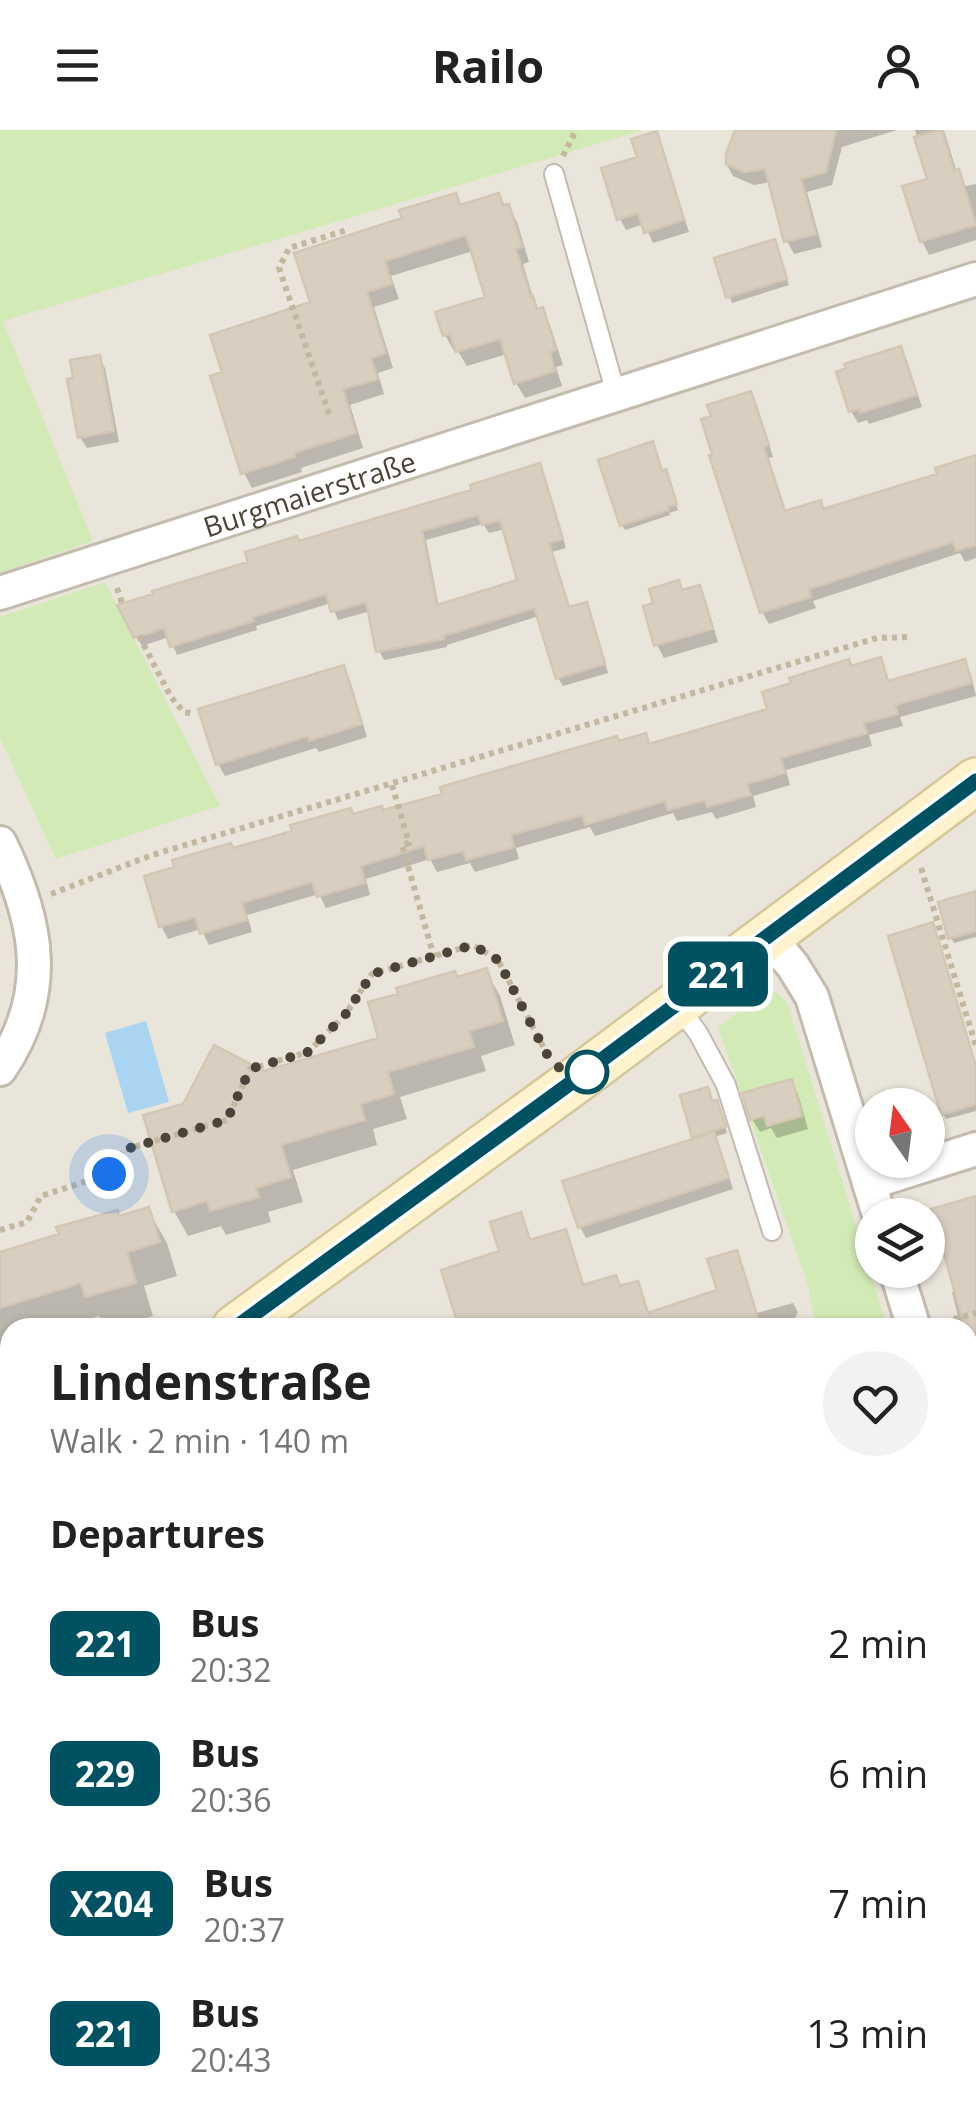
<!DOCTYPE html>
<html lang="en">
<head>
<meta charset="utf-8">
<style>
	body { margin:0; font-family:"Open Sans",sans-serif; background:#f2f2f2; color:#222; height:100vh; display:flex; flex-direction:column; font-size:38px; white-space:nowrap }
	* { box-sizing:border-box; margin:0 }
	p { font-size:32px; color:#767676 }
	.icon { flex:none; width:55px; height:55px; fill:none; stroke:currentColor; stroke-width:2; stroke-linecap:round; stroke-linejoin:round }
	.map { position:relative; flex:1; overflow:hidden }
	.drawer { position:absolute; left:0px; top:1188px; width:978px; height:802px; display:flex; flex-direction:column; background:#fff; border-radius:30px 30px 0 0; box-shadow:0 2px 8px #0004 }
	.drawer>* { flex:none }
	.badge { padding:0 20px; border-radius:15px; font-size:35px; line-height:65px }
	.needle { width:65px; rotate:346deg }
	.buttons { position:absolute; left:855px; top:958px; display:grid; gap:20px }
	.buttons a { display:grid; place-items:center; width:90px; height:90px; border-radius:50%; background:#fff; box-shadow:0 2px 8px #0004; font-size:50px }
	.you { position:absolute; width:50px; height:50px; margin:-25px; border:8px solid #fff; border-radius:50%; background:#1a73e8; box-shadow:0 0 0 15px #1a73e833 }
	.map>.badge { position:absolute; translate:-50% -50%; box-shadow:0 0 0 5px #fff }
	h2 { padding:0 50px; font-size:38px; line-height:90px }
	.round { display:grid; place-items:center; flex:none; width:105px; height:105px; border-radius:52px; background:#f2f2f2 }
	.headline { display:flex; align-items:center; justify-content:space-between; height:170px; padding:0 50px }
	h1 { font-size:48px; font-weight:700; line-height:75px }
	ul { padding:0; list-style:none }
	li { display:flex; align-items:center; gap:30px; height:130px; padding:0 50px }
	li div { flex:1 }
	li b { display:block; font-size:38px }
	li em { font-style:normal }
	li .badge { min-width:110px; font-weight:700; text-align:center }
	header { display:flex; justify-content:space-between; align-items:center; height:130px; padding:0 50px; background:#fff; font-size:45px; font-weight:700 }
	.map>svg:first-child { display:block }
</style>
</head>
<body>
<header><svg class="icon" aria-label="menu" viewBox="0 0 24 24"><path d="M4 6h16M4 12h16M4 18h16"/></svg>Railo<svg class="icon" aria-label="person" viewBox="0 0 24 24"><circle cx="12" cy="8" r="4"/><path d="M4 21q1-7 8-7t8 7"/></svg></header>
<div class="map">
<svg width="976" height="1989" viewBox="0 0 976 1989">
	<rect width="100%" height="100%" fill="#f6f3ec"/>
	<path fill="#eae5da" fill-rule="evenodd" d="M644,0H976V1989H0V191ZM872,975H928V1030H872ZM872,1085H928V1140H872ZM10,1198H968V1980H10Z"/>
	<path fill="#d2eab5" d="M0,0H644L3,191L93,411L0,443Z
		M105,452L220,676L56,729L0,608V487Z
		M776,862L787,872L887,1197H816L808,1155L718,897L765,863Z
		M968,1466L976,1496V1693L968,1696Z"/>
	<path fill="#a9d4f2" d="M146,891L169,972L128,983L105,903Z"/>
	<path fill="#0003" fill-rule="evenodd" d="M737,0H897L842,17L832,55L807,62L822,117L794,124L787,111L771,52L754,55L733,46L725,32Z
		M915,0H944L957,43L966,56L976,54V110L929,125L922,111L906,58L930,50Z
		M655,4L662,16L689,102L653,113L644,94L626,100L620,89L640,29Z
		M455,66L462,77L498,66L505,77L508,76L517,92L529,132L523,134L535,174L539,181L542,180L550,195L563,235L556,237L562,256L525,268L516,253L507,224L467,236L457,220L454,221L445,205L439,184L488,169L473,121L391,146L399,169L374,177L393,238L378,243L384,264L350,275L363,318L301,338L302,342L252,358L244,343L225,244L313,174L405,90Z
		M777,118L789,155L732,173L717,130Z
		M900,219L907,231L922,277L869,294L867,290L858,293L851,281Z
		M99,228L105,238L119,312L87,318L80,307L76,250Z
		M750,264L757,275L773,327L768,328L786,383L824,382L941,346L976,328V428L965,432L960,423L813,471L816,478L769,494L762,482Z
		M539,336L544,345L566,418L552,422L570,480L586,475L591,484L608,543L563,556L558,548L539,486L447,515V517L384,530L379,521L371,481L338,490L331,473L256,496L257,500L177,525L169,507L142,516L121,477L251,433L299,414L474,362ZM483,394L489,403L505,399L520,451L439,477L426,410Z
		M662,343L668,348L678,380L669,383L670,385L625,400L622,395Z
		M678,453L683,462L699,458L706,471L718,512L664,528L657,515L646,478L656,475Z
		M880,530L890,553L964,532L971,544L976,566L900,587L903,596L869,605L872,616L786,640L790,655L753,666L756,677L716,689L712,682L677,691L673,683L595,706L590,697L516,718L519,729L475,742L470,733L437,742L430,729L366,749L370,765L326,778L319,764L247,785L252,802L209,815L201,799L168,809L161,796L147,747L353,687L383,683L645,606L650,616L770,580L852,539Z
		M342,538L350,550L367,607L319,622L316,618L225,646L218,634Z
		M976,763V807L954,813L951,808Z
		M486,841L500,866L515,915L481,926L486,941L400,967L407,989L373,999L377,1015L293,1040L303,1072L268,1082L271,1092L226,1105L221,1096L188,1106L174,1081L184,976L264,944L381,909L458,850Z
		M976,932V981L946,989L943,984Z
		M791,952L798,964L808,999L777,1008L771,998L760,1002L752,989Z
		M712,974L719,978L727,1003L714,1007L719,1016L733,1059L586,1108L580,1097L696,1010L694,1006Z
		M976,1069V1247L968,1220V1198H961L952,1162L957,1161Z
		M148,1080L167,1113L177,1146L144,1156L153,1186L113,1198H106L99,1186L62,1198H10V1231L0,1234V1121L2,1124Z
		M520,1085L532,1112L564,1102L570,1112L584,1157L621,1159L637,1154L650,1185L720,1162L735,1123L741,1133L757,1183L793,1173L798,1182L790,1198H432L459,1189L502,1123Z
		M10,1445V1526L7,1527L0,1515V1447Z
		M10,1605V1804L0,1769V1608Z
		M971,1767L976,1776V1805L968,1807V1768Z
		M968,1824L975,1852L968,1855Z
		M10,1845V1913L0,1916V1848Z
		M976,1947V1989H966L963,1980H968V1950Z
		M272,1980H515L511,1987L505,1989L485,1985L471,1989H364L362,1984L344,1989H274Z"/>
	<path fill="#d8cfc1" stroke="#d3c7b4" stroke-width="2.5" fill-rule="evenodd" d="M735,0H836L826,42L801,49L816,104L784,112L765,39L744,42L726,34V24Z
		M942,0L954,41L959,39L976,95L920,112L902,56L927,49L914,7Z
		M657,1L684,90L644,103L638,83L617,90L601,38L637,27L631,9Z
		M456,63L460,75L499,63L503,75L509,74L522,117L516,119L531,167L533,166L537,179L543,177L556,220L550,222L555,241L514,254L500,209L456,222L450,204L443,206L435,182L485,167L466,105L385,131L392,154L367,162L386,223L371,228L378,249L343,259L356,303L294,323L295,327L241,344L210,246L222,242L210,205L310,172L294,123L402,88L399,80Z
		M775,109L787,149L726,168L714,128Z
		M901,216L917,265L860,283L859,279L849,282L836,242L846,238L844,234Z
		M100,225L114,301L78,308L67,249L73,248L70,230Z
		M751,261L769,315L764,317L785,381L821,370L823,379L937,344L935,338L976,325V415L956,421L953,412L809,459L811,467L760,483L709,325L712,324L701,289L711,286L707,275Z
		M653,311L662,341L666,339L677,374L668,377L669,380L620,396L598,330Z
		M540,333L563,409L549,413L569,477L587,472L605,534L556,549L534,478L443,506L444,509L376,522L366,472L331,482L326,464L253,487L254,491L170,517L164,498L134,508L117,475L153,464L152,461L248,432L245,422L297,406L299,411L471,360L470,355ZM478,385L482,395L500,390L517,450L437,475L422,401Z
		M679,450L682,460L700,455L713,499L654,516L643,476L653,473L649,459Z
		M881,527L888,551L965,529L972,553L895,575L898,584L864,593L867,603L781,628L785,643L747,654L751,665L707,677L705,670L668,680L665,671L585,695L583,685L511,705L514,717L466,730L463,721L428,730L424,716L361,736L365,753L317,767L312,752L242,773L247,790L200,804L195,787L159,797L144,746L174,737L172,730L231,713L233,718L262,710L292,701L290,695L351,678L353,684L382,676L383,680L442,664L440,657L617,606L619,611L646,603L649,614L704,598L767,579L762,562L791,553L789,548L849,529L851,536Z
		M344,535L362,594L309,611L308,606L216,635L198,579Z
		M976,761V801L948,809L938,772Z
		M933,792L976,936V974L941,985L888,806Z
		M487,838L503,891L469,901L474,917L388,942L394,964L360,974L365,990L281,1015L291,1047L256,1058L259,1067L210,1081L207,1071L172,1082L143,985L183,974L214,915L264,941L378,908L368,872L398,864L396,858L455,841L457,847Z
		M792,949L802,986L767,996L764,986L750,990L742,963Z
		M708,957L712,971L717,970L726,997L692,1007L680,965Z
		M714,1002L729,1048L578,1098L562,1051Z
		M976,1066V1209L969,1210L968,1198H965L931,1079Z
		M149,1077L160,1112L127,1122L136,1153L85,1167L81,1153L0,1178V1122L59,1104L56,1097L118,1080L119,1086Z
		M521,1082L530,1110L566,1099L583,1155L616,1145L620,1156L638,1151L648,1183L717,1160L707,1129L737,1120L761,1198H459L441,1140L499,1121L490,1092Z"/>
	<g fill="none" stroke-linecap="round" stroke-linejoin="round">
		<g stroke="#c2bbae" stroke-width="22">
			<path id="service" d="M554,44L616,264
				M677,875L698,903L726,955L772,1101"/>
		</g>
		<g stroke="#c2bbae" stroke-width="38">
			<g id="minor">
				<path id="s1" d="M0,463L976,149"/>
				<path d="M0,713C38,791 52,863 0,939"/>
				<path d="M768,806L793,836L812,867L879,1085"/>
				<path d="M869,1053L976,1019"/>
				<path d="M896,1140L914,1198"/>
				<path d="M968,1377L976,1407"/>
				<path d="M968,1722L976,1719"/>
				<path d="M119,1980L121,1989"/>
				<path d="M37,1989L69,1980"/>
			</g>
		</g>
		<g stroke="#d6c79b" stroke-width="50">
			<path id="secondary" d="M235,1198L572,953L976,651
				M0,1363L10,1356"/>
		</g>
		<path stroke="#c4b79f" stroke-width="6" stroke-dasharray="5 5" stroke-linecap="butt" d="M563,26L576,0
			M329,284L279,138L289,118L347,100
			M117,458L122,473
			M139,506L171,567L184,582L194,584
			M392,655L409,713L402,715L434,827
			M921,738L976,916
			M51,764L152,725L877,508L911,507
			M0,1100L27,1092L41,1066L109,1044L123,1020L227,990L250,939L308,922L345,885L372,844L473,815L498,830L547,924
			M944,1192L976,1183
			M968,1294L976,1291"/>
		<use href="#service" stroke="#fff" stroke-width="18"/>
		<use href="#minor" stroke="#fff" stroke-width="32"/>
		<use href="#secondary" stroke="#fff3cd" stroke-width="45"/>
	</g>
	<g fill="none" stroke-linecap="round" stroke-linejoin="round">
		<g stroke="#fff" stroke-width="22">
			<path id="line" d="M235,1198L572,952L976,651"/>
		</g>
		<use href="#line" stroke="#005262" stroke-width="15"/>
		<path stroke="#4b4439" stroke-width="10" stroke-dasharray="0 18" d="M109,1044L123,1020L227,990L250,939L308,922L345,885L372,844L473,815L498,830L546,923L572,952L587,942"/>
	</g>
	<circle fill="#fff" stroke="#005262" stroke-width="5" cx="587" cy="942" r="20"/>
	<g text-anchor="middle" dominant-baseline="central" stroke-width="8" stroke-linejoin="round" paint-order="stroke">
		<g font-size="28" fill="#4b4439" stroke="#fff">
			<text stroke="none"><textPath href="#s1" startOffset="325">Burgmaierstraße</textPath></text>
		</g>
	</g>
</svg>
<div class="buttons">
<a><svg class="needle" viewBox="-14 -14 28 28"><path d="M0-13l5 13h-10z" fill="#e53935"/><path d="M0 13l5-13h-10z" fill="#767676"/></svg></a>
<a><svg class="icon" aria-label="layers" viewBox="0 0 24 24"><path d="M12 4l9 5-9 5-9-5zM3 14l9 5 9-5"/></svg></a>
</div>
<div class="you" style="left:109px;top:1044px"></div>
<b class="badge" style="left:718px;top:844px;background:#005262;color:#fff">221</b>
<section class="drawer">
<div class="headline"><div><h1>Lindenstraße</h1><p>Walk · 2 min · 140 m</p></div><a class="round"><svg class="icon" aria-label="heart" viewBox="0 0 24 24"><path d="M12 20l-8-8c-3-5 5-10 8-4 3-6 11-1 8 4z"/></svg></a></div>
<h2>Departures</h2>
<ul>
<li><span class="badge" style="background:#005262;color:#fff">221</span><div><b>Bus</b><p>20:32</p></div><em>2 min</em></li>
<li><span class="badge" style="background:#005262;color:#fff">229</span><div><b>Bus</b><p>20:36</p></div><em>6 min</em></li>
<li><span class="badge" style="background:#005262;color:#fff">X204</span><div><b>Bus</b><p>20:37</p></div><em>7 min</em></li>
<li><span class="badge" style="background:#005262;color:#fff">221</span><div><b>Bus</b><p>20:43</p></div><em>13 min</em></li>
</ul>
</section>
</div>
</body>
</html>
